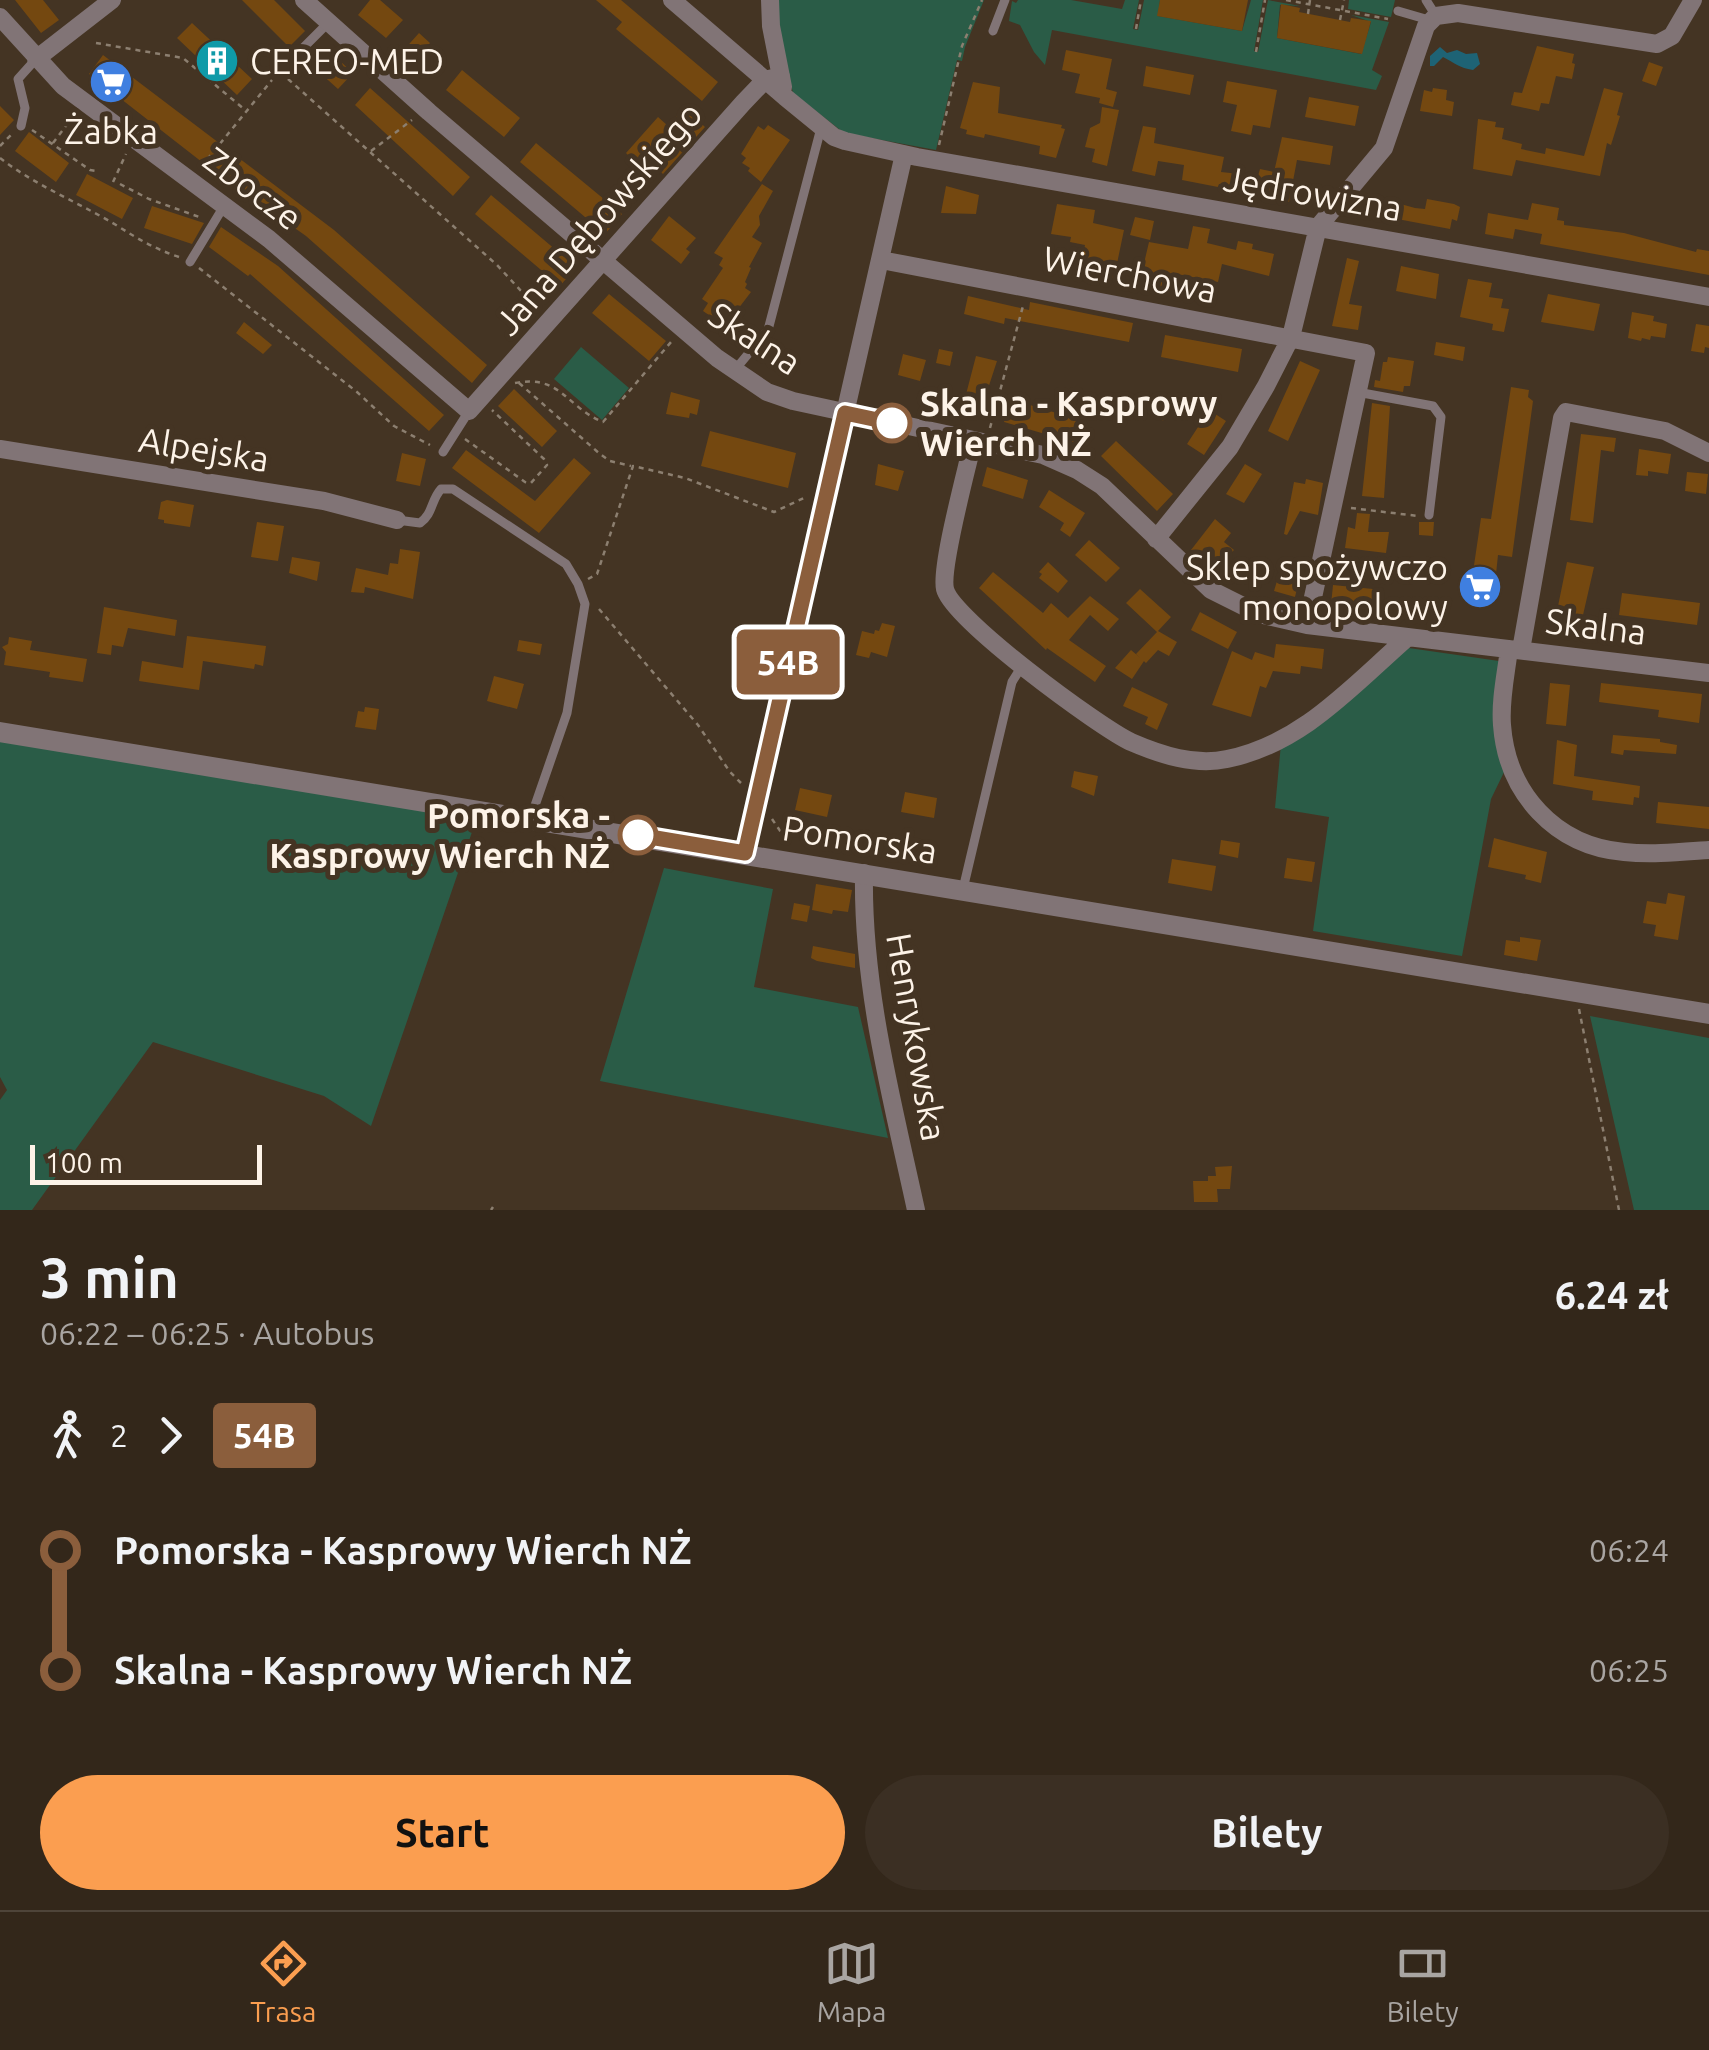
<!DOCTYPE html>
<html lang="pl">
<head>
<meta charset="utf-8">
<style>
	body { margin:0; font-family:Ubuntu,sans-serif; background:#3b2f23; color:#f1f3f6; height:100vh; display:flex; flex-direction:column; font-size:38px; white-space:nowrap }
	* { box-sizing:border-box; margin:0 }
	p { font-size:32px; color:#a9a5a2 }
	.icon { flex:none; width:55px; height:55px; fill:none; stroke:currentColor; stroke-width:2; stroke-linecap:round; stroke-linejoin:round }
	.map { position:relative; height:1210px; overflow:hidden }
	.panel { display:flex; flex-direction:column; background:#33271a; flex:1 }
	.panel>* { flex:none }
	.badge { padding:0 20px; border-radius:8px; font-size:35px; line-height:65px }
	.scale { position:absolute; left:30px; bottom:25px; width:232px; box-sizing:border-box; padding-left:10px; border:5px solid #fdf3e8; border-top:0; font-size:28px; line-height:35px; white-space:nowrap; color:#fdf3e8; -webkit-text-stroke:8px #443423; paint-order:stroke }
	.map>.badge { position:absolute; translate:-50% -50%; box-shadow:0 0 0 5px #fff }
	.legs { display:flex; align-items:center; gap:15px; height:110px; padding:0 40px; font-size:32px }
	.legs p { margin-inline-start:auto }
	.head { display:flex; align-items:center; justify-content:space-between; height:170px; padding:0 40px }
	h1 { font-size:55px; font-weight:700; line-height:75px }
	.button { display:flex; gap:20px; margin-top:auto; padding:20px 40px }
	.button a { flex:1; height:115px; border-radius:60px; background:#fb9e50; color:#111; font-size:40px; font-weight:700; line-height:115px; text-align:center }
	.button a+a { background:#3b2f23; color:#f1f3f6 }
	ul { padding:0 40px; list-style:none }
	li { display:flex; align-items:center; gap:35px; height:120px; font-size:38px }
	li i { display:grid; place-items:center; width:15px; height:100%; margin:0 12px; background:currentColor }
	li i::after { content:''; width:25px; height:25px; margin:-12px; border:8px solid; border-radius:50%; background:#33271a }
	li p { margin-inline-start:auto }
	li:first-child i { background:linear-gradient(#0000 50%,currentColor 0) }
	li:last-child i { background:linear-gradient(currentColor 50%,#0000 0) }
	.tab-bar { display:flex; justify-content:space-around; align-items:center; height:140px; border-top:2px solid #4e4439; background:#33271a; font-size:28px; color:#a9a5a2 }
	.tab-bar a { display:grid; justify-items:center; gap:5px }
	.tab-bar .selected { color:#fb9e50 }
	.map>svg:first-child { display:block }
</style>
</head>
<body>
<div class="map">
<svg width="1709" height="1210" viewBox="0 0 1709 1210">
	<rect width="100%" height="100%" fill="#443423"/>
	<path fill="#2a5c47" d="M774,0H984L965,47L962,61L957,60L936,150L844,133L793,93L776,24Z
		M1018,0H1071L1122,9L1125,0H1139L1133,29L1138,30L1144,0H1160L1158,16L1242,31L1251,0H1263L1254,51L1258,52L1268,0L1300,6L1280,5L1277,38L1361,54L1371,22L1351,15L1389,22L1372,70L1382,76L1376,90L1052,30L1045,65L1034,52L1020,25L1009,21L1012,1L1016,3Z
		M1349,0H1395L1391,17L1348,9Z
		M581,347L629,388L602,420L554,379Z
		M1402,647L1499,661L1506,768L1491,799L1462,956L1313,931L1329,817L1275,808L1281,744Z
		M0,740L457,816L472,832L371,1126L324,1096L153,1042L32,1210H0V1100L7,1090L0,1077Z
		M664,868L773,889L754,987L858,1007L888,1138L600,1081Z
		M1590,1016L1709,1038V1210H1634Z"/>
	<path fill="#1e6375" d="M1440,47L1447,53L1457,50L1466,54L1477,53L1480,64L1473,70C1459,68 1455,63 1443,57L1434,66H1430V56Z"/>
	<path fill="#744810" d="M15,0H43L59,20L41,33Z
		M242,0H274L305,31L289,47Z
		M370,0H380L403,20L386,38L358,15Z
		M596,0H621L718,82L702,101L616,29L622,22Z
		M1160,0H1248L1242,31L1157,16Z
		M1281,4L1300,8L1299,12L1350,22L1351,18L1371,21L1362,54L1277,38Z
		M192,23L252,79L237,95L177,38Z
		M419,33L430,43L414,63L402,52Z
		M324,46L353,73L338,89L309,63Z
		M1537,46L1574,54L1572,63L1575,64L1572,79L1556,76L1549,104L1541,103L1539,111L1511,105L1514,92L1522,93Z
		M1066,50L1112,59L1106,89L1117,92L1113,107L1099,103L1100,98L1075,93L1080,74L1062,70Z
		M103,55L334,230L487,365L472,383L306,236L207,166L89,74Z
		M1649,62L1663,67L1656,86L1642,81Z
		M1146,66L1194,75L1190,95L1143,86Z
		M462,70L520,118L504,137L446,90Z
		M1227,81L1277,90L1270,128L1253,125L1251,135L1231,131L1237,105L1223,102Z
		M973,82L1000,87L998,113L1062,125L1061,128L1065,129L1056,158L1039,154L1040,146L985,134L984,138L966,134L967,130L960,128Z
		M370,88L470,177L453,196L355,105Z
		M1433,88L1447,90L1446,100L1454,102L1452,116L1420,111L1424,90L1432,92Z
		M1604,88L1623,93L1617,115L1620,116L1611,145L1607,143L1600,176L1516,160L1512,176L1473,169L1478,119L1496,122L1495,127L1504,128L1502,139L1522,144L1521,149L1545,154L1546,148L1584,156Z
		M1309,97L1359,106L1355,126L1305,117Z
		M0,106L14,120L0,135Z
		M1102,107L1119,110L1107,166L1092,162L1095,149L1085,147L1090,128L1100,123Z
		M690,113L705,127L663,174L656,167L639,188L629,180L640,167L626,153L658,117L668,126L678,115L684,121Z
		M768,125L790,140L761,182L748,171L750,168L742,163L746,158L741,154L758,126L764,130Z
		M1143,126L1156,128L1154,143L1224,157L1221,172L1249,175L1258,176L1260,169L1274,172L1282,137L1333,146L1330,165L1297,160L1289,202L1245,193L1246,187L1219,184L1218,187L1182,180L1184,165L1158,161L1155,176L1132,171Z
		M29,132L69,163L56,182L15,151Z
		M536,143L622,214L605,234L520,162Z
		M87,174L133,198L122,219L76,195Z
		M762,184L773,191L759,216L760,225L752,237L762,243L749,267L751,268L745,282L747,284L745,288L751,292L725,326L703,311L708,303L702,299L723,268L719,265L723,258L714,253Z
		M946,186L979,195L976,214L941,213Z
		M491,195L576,267L560,286L475,214Z
		M1372,196L1415,208L1425,209L1427,199L1454,204L1460,207L1457,221L1452,219L1450,229L1371,214L1363,210Z
		M1532,203L1559,208L1557,220L1564,221V225L1624,233L1696,252L1697,249L1709,251V275L1540,244L1542,234L1515,229L1513,239L1485,234L1488,213L1528,220Z
		M1057,204L1095,210L1093,223L1124,230L1114,278L1079,272L1085,245L1070,242L1071,237L1051,234Z
		M152,206L204,223L192,244L144,228Z
		M669,216L696,238L686,249L690,252L681,264L651,240Z
		M1135,217L1154,221L1150,240L1130,235Z
		M1193,226L1210,229L1207,243L1236,250L1238,241L1253,244L1252,249L1274,254L1269,276L1222,264L1218,282L1172,273L1169,296L1149,292L1151,279L1141,276L1149,242L1188,249Z
		M221,227L278,266L444,415L429,431L250,274L248,276L209,247Z
		M1347,258L1359,261L1349,304L1362,306L1358,330L1332,326Z
		M1401,266L1439,274L1436,299L1396,291Z
		M1468,279L1492,283L1489,297L1503,299L1501,308L1509,309L1504,332L1492,330L1493,324L1460,317Z
		M609,294L666,341L649,361L592,313Z
		M1548,294L1600,304L1594,331L1541,322Z
		M968,296L1029,310L1030,302L1133,323L1129,342L1005,318L1004,324L964,314Z
		M1632,312L1654,316L1653,321L1667,324L1665,338L1651,336L1650,340L1642,338L1641,341L1628,338Z
		M244,322L272,345L263,354L236,333Z
		M1696,324L1709,326V348L1705,347L1704,353L1691,351Z
		M1165,335L1242,349L1238,372L1161,357Z
		M1436,342L1465,347L1463,361L1434,355Z
		M939,349L953,352L950,366L936,363Z
		M903,354L926,360L920,381L898,375Z
		M976,356L997,361L982,407L964,402Z
		M1388,357L1414,361L1410,386H1404L1403,392L1374,387L1375,380L1380,381L1383,362H1387Z
		M1300,361L1320,370L1288,441L1268,431Z
		M1511,387L1529,390L1528,397L1533,401L1512,557L1498,555L1493,603L1464,600L1467,571L1473,572L1481,518L1491,519Z
		M514,389L557,431L542,447L498,406Z
		M671,392L700,400L697,415L690,413L689,418L666,414Z
		M1010,399L1086,422L1079,444L1004,422Z
		M1155,401L1170,410L1163,421L1148,412Z
		M1372,403L1390,406L1384,498L1362,496Z
		M1209,410L1226,421L1204,455L1187,444Z
		M710,431L796,453L788,488L701,466Z
		M1581,434L1616,438L1614,452L1601,450L1593,523L1570,520Z
		M1116,441L1173,494L1157,511L1101,456Z
		M1639,449L1671,454L1668,474L1648,471V476L1636,475Z
		M466,450L535,501L574,458L591,473L539,533L452,468Z
		M402,453L426,459L420,486L396,481Z
		M878,464L904,471L898,491L875,485Z
		M1245,464L1262,474L1244,503L1226,494Z
		M987,467L1028,480L1023,499L982,486Z
		M1687,472L1708,474L1706,494L1685,491Z
		M1306,479L1323,483L1318,515L1300,511L1287,535L1284,534L1294,482L1305,484Z
		M1049,490L1085,513L1070,537L1060,530L1064,523L1039,507Z
		M167,500L194,505L190,527L164,523V520L158,519L161,502Z
		M1357,513L1370,514L1368,532H1389L1386,553L1345,548L1348,527L1355,529Z
		M1215,519L1231,533L1224,542L1234,550L1220,565L1204,552L1198,556L1191,550Z
		M257,522L284,526L278,561L251,557Z
		M1419,522H1434L1433,536L1419,535Z
		M1089,540L1120,568L1106,582L1075,555Z
		M400,549L420,552L413,599L365,587L364,593L351,592L356,568L388,575L390,563L398,564Z
		M292,557L320,562L317,581L289,573Z
		M1048,562L1068,581L1058,593L1039,578L1042,574L1039,572Z
		M1567,562L1594,567L1583,615L1557,611Z
		M1280,571L1300,576L1295,597L1274,591Z
		M993,572L1043,613L1051,603L1068,618L1090,596L1119,619L1108,631L1090,615L1069,640L1106,666L1095,682L1047,648L1046,650L979,588Z
		M1333,585L1373,589L1371,609L1331,605Z
		M1140,589L1171,617L1158,631L1177,642L1169,656L1158,650L1146,663L1136,654L1157,632L1126,603Z
		M1622,593L1700,603L1697,625L1619,615Z
		M104,607L177,620L175,636L128,628L123,647L112,645L111,655L97,653Z
		M1200,612L1237,632L1228,649L1191,630Z
		M882,623L895,626L887,657L871,652L869,658L856,655L862,631L874,634L875,630L879,631Z
		M187,636L266,646L263,666L255,664L254,669L203,661L199,690L139,681L142,661L183,668Z
		M9,637L32,641L30,650L87,659L83,682L49,677L50,672L4,665L6,652L2,647L8,644Z
		M519,640L542,644L540,655L517,651Z
		M1276,644L1324,649L1322,669L1301,666L1300,674L1273,671L1266,688L1260,686L1251,717L1212,705L1232,651L1252,660L1255,652L1274,658Z
		M1131,650L1144,661L1132,679L1115,668Z
		M494,676L524,684L517,709L487,701Z
		M1550,683L1570,685L1566,726L1546,724Z
		M1601,683L1702,694L1699,723L1658,717L1659,710L1599,702Z
		M1132,687L1168,704L1157,730L1145,724L1148,717L1123,706Z
		M365,707L379,709L376,730L355,727L358,711L364,712Z
		M1613,735L1660,739V742L1677,745L1676,754L1624,750L1623,755L1611,753Z
		M1557,740L1577,745L1574,776L1640,786L1639,798L1634,797L1633,805L1592,800L1593,791L1553,784Z
		M1074,771L1098,776L1094,796L1071,787Z
		M800,788L832,795L827,817L795,810Z
		M905,792L937,798L934,818L901,812Z
		M1658,802L1709,807V829L1656,823Z
		M1494,838L1547,852L1541,883L1525,879L1526,875L1488,867Z
		M1221,840L1240,843L1238,858L1219,854Z
		M1287,858L1315,862L1312,882L1284,878Z
		M1172,859L1216,866L1212,891L1168,883Z
		M816,884L852,890L848,912L833,910L832,914L812,910Z
		M1668,893L1685,896L1678,940L1654,936L1656,925L1643,923L1647,901L1666,904Z
		M794,903L810,906L807,922L791,919Z
		M1520,937L1541,940L1537,961L1504,955L1506,940L1520,942Z
		M813,946L855,954V968L817,961L811,958Z
		M1232,1166L1230,1189H1217L1218,1202H1194L1193,1181H1208V1176H1216L1215,1167Z"/>
	<g fill="none" stroke-linecap="round" stroke-linejoin="round">
		<path stroke="#8c7f70" stroke-width="2.5" stroke-dasharray="5 5" stroke-linecap="butt" d="M1286,0L1388,19
			M1308,14L1310,0
			M1340,20L1344,0
			M1136,29L1141,0
			M96,43L183,58L244,109
			M1256,52L1265,0
			M288,79L497,265L536,307
			M32,130L90,170L97,171
			M53,143L75,114
			M939,145L962,46L982,0
			M0,146L13,133
			M371,151L412,120
			M0,158C36,186 78,202 116,225C138,239 155,249 179,257
			M201,167L272,80
			M113,182L126,154
			M120,184L149,199L202,218
			M199,268L357,392L394,426L430,445
			M515,383C561,374 567,408 603,422L671,342
			M519,383L600,454L610,461L631,466
			M990,428L1023,306
			M465,439L525,482L531,483L547,465L544,459L492,410
			M1351,508L1418,516
			M588,579L597,574L633,466L685,478L774,512L806,497
			M599,609L698,725L730,772L741,783
			M772,819L787,841
			M1579,1009L1619,1210
			M491,1210L493,1207"/>
		<path stroke="#817476" stroke-width="9" d="M1426,0L1436,16
			M1398,11L1429,20
			M993,31L1005,0
			M280,71L328,23
			M21,126L25,108L18,79L36,59
			M190,262L224,206
			M734,371L768,330L821,128
			M1357,392L1433,406L1441,417L1429,515
			M443,452L469,411
			M397,520L420,523C433,514 431,500 441,489H453L566,564L578,584L585,604L567,713L531,817
			M963,889L1012,682L1022,666"/>
		<path stroke="#817476" stroke-width="18" d="M304,0L429,112L717,358L767,392L793,401L1043,455L1077,470L1102,486L1211,590L1259,614L1307,625L1709,673
			M672,0L785,97L834,137L845,141L917,157L1709,297
			M770,0L771,26L783,87
			M0,17L63,86L269,239L469,411L743,103L765,80L781,76
			M36,59L112,0
			M881,260L1366,353L1307,625
			M973,441C967,469 940,567 945,589C952,619 1099,727 1131,742C1161,755 1195,766 1227,759C1302,744 1352,686 1407,638
			M0,449L324,501L397,520
			M1156,539L1230,447L1266,386L1291,337L1318,227L1384,148L1426,26L1436,16L1458,13L1657,44L1672,36L1693,0
			M1509,649C1506,674 1500,700 1502,725C1507,793 1555,846 1624,852C1652,855 1681,852 1709,850
			M1521,650L1562,418L1566,412L1665,431L1709,453
			M745,853L904,154
			M864,873C862,988 892,1099 916,1210"/>
		<path stroke="#817476" stroke-width="20" d="M0,732L1709,1014"/>
	</g>
	<g fill="none" stroke-linecap="round" stroke-linejoin="round">
		<g stroke="#fff" stroke-width="22">
			<path id="line-1" d="M638,835L745,853L845,413L892,423"/>
		</g>
		<use href="#line-1" stroke="#8b5e3c" stroke-width="15"/>
	</g>
	<defs>
		<g id="building-disc" transform="scale(2.25)"><circle r="9.5" fill="#0f9aa8" stroke="#443423"/><path d="M-4-6H4V6H1V3H-1V6H-4ZM-2.5-4.3h1.7v1.8h-1.7ZM.8-4.3h1.7v1.8H.8ZM-2.5-1h1.7V.8h-1.7ZM.8-1h1.7V.8H.8Z" fill="#fff"/></g>
		<g id="supermarket-disc" transform="scale(2.25)"><circle r="9.5" fill="#3f7fe0" stroke="#443423"/><path d="M-6-5.5h2.5l.6 2H6L4.5 2H-2.5L-4.4-4H-6ZM-1.5 3.2a1.3 1.3 0 1 0 .1 0ZM3 3.2a1.3 1.3 0 1 0 .1 0Z" fill="#fff"/></g>
	</defs>
	<g fill-rule="evenodd">
		<use href="#building-disc" x="217" y="61"/>
		<use href="#supermarket-disc" x="111" y="82"/>
		<use href="#supermarket-disc" x="1480" y="587"/>
	</g>
	<g fill="#fff" stroke="#8b5e3c" stroke-width="5">
		<circle cx="892" cy="423" r="18"/>
		<circle cx="638" cy="835" r="18"/>
	</g>
	<g text-anchor="middle" dominant-baseline="central" stroke-width="10" stroke-linejoin="round" paint-order="stroke">
		<g font-size="35" fill="#fdf3e8" stroke="#443423" text-anchor="start">
			<text x="250" y="61">CEREO-MED</text>
			<text x="111" y="131" text-anchor="middle">Żabka</text>
			<text x="1448" y="567" text-anchor="end">Sklep spożywczo<tspan x="1448" dy="40">monopolowy</tspan></text>
		</g>
		<g font-size="35" fill="#fdf3e8" stroke="#443423">
			<text transform="translate(253 188) rotate(37)">Zbocze</text>
			<text transform="translate(1313 193) rotate(10)">Jędrowizna</text>
			<text transform="translate(598 218) rotate(-49)">Jana Dębowskiego</text>
			<text transform="translate(1130 274) rotate(11)">Wierchowa</text>
			<text transform="translate(755 338) rotate(33)">Skalna</text>
			<text transform="translate(204 449) rotate(9)">Alpejska</text>
			<text transform="translate(1596 626) rotate(7)">Skalna</text>
			<text transform="translate(860 839) rotate(9)">Pomorska</text>
			<text transform="translate(917 1037) rotate(80)">Henrykowska</text>
		</g>
		<g font-size="35" font-weight="bold" fill="#fdf3e8" stroke="#443423" text-anchor="start">
			<text x="920" y="403">Skalna - Kasprowy<tspan x="920" dy="40">Wierch NŻ</tspan></text>
			<text x="610" y="815" text-anchor="end">Pomorska -<tspan x="610" dy="40">Kasprowy Wierch NŻ</tspan></text>
		</g>
	</g>
</svg>
<div class="scale">100 m</div>
<b class="badge" style="left:788px;top:662px;background:#8b5e3c;color:#fff">54B</b>
</div>
<section class="panel">
<div class="head"><div><h1>3 min</h1><p>06:22 – 06:25 · Autobus</p></div><b>6.24 zł</b></div>
<div class="legs"><svg class="icon" aria-label="walk" viewBox="0 0 24 24"><circle cx="13" cy="4" r="2"/><path d="M13 8l-2 6 4 7M11 14l-3 7M7 12l3-4h3l4 4"/></svg>2<svg class="icon" aria-label="forward" viewBox="0 0 24 24"><path d="M9 5l7 7-7 7"/></svg><b class="badge" style="background:#8b5e3c;color:#fff">54B</b></div>
<ul>
<li><i style="color:#8b5e3c"></i><b>Pomorska - Kasprowy Wierch NŻ</b><p>06:24</p></li>
<li><i style="color:#8b5e3c"></i><b>Skalna - Kasprowy Wierch NŻ</b><p>06:25</p></li>
</ul>
<div class="button"><a>Start</a><a>Bilety</a></div>
</section>
<nav class="tab-bar">
<a class="selected"><svg class="icon" aria-label="directions" viewBox="0 0 24 24"><path d="M12 3l9 9-9 9-9-9zM9 14v-3h6M13 9l2 2-2 2"/></svg>Trasa</a>
<a><svg class="icon" aria-label="map" viewBox="0 0 24 24"><path d="M3 6l6-2 6 2 6-2v14l-6 2-6-2-6 2zM9 4v14M15 6v14"/></svg>Mapa</a>
<a><svg class="icon" aria-label="tickets" viewBox="0 0 24 24"><path d="M3 7h18v10H3zM15 7v10"/></svg>Bilety</a>
</nav>
</body>
</html>
